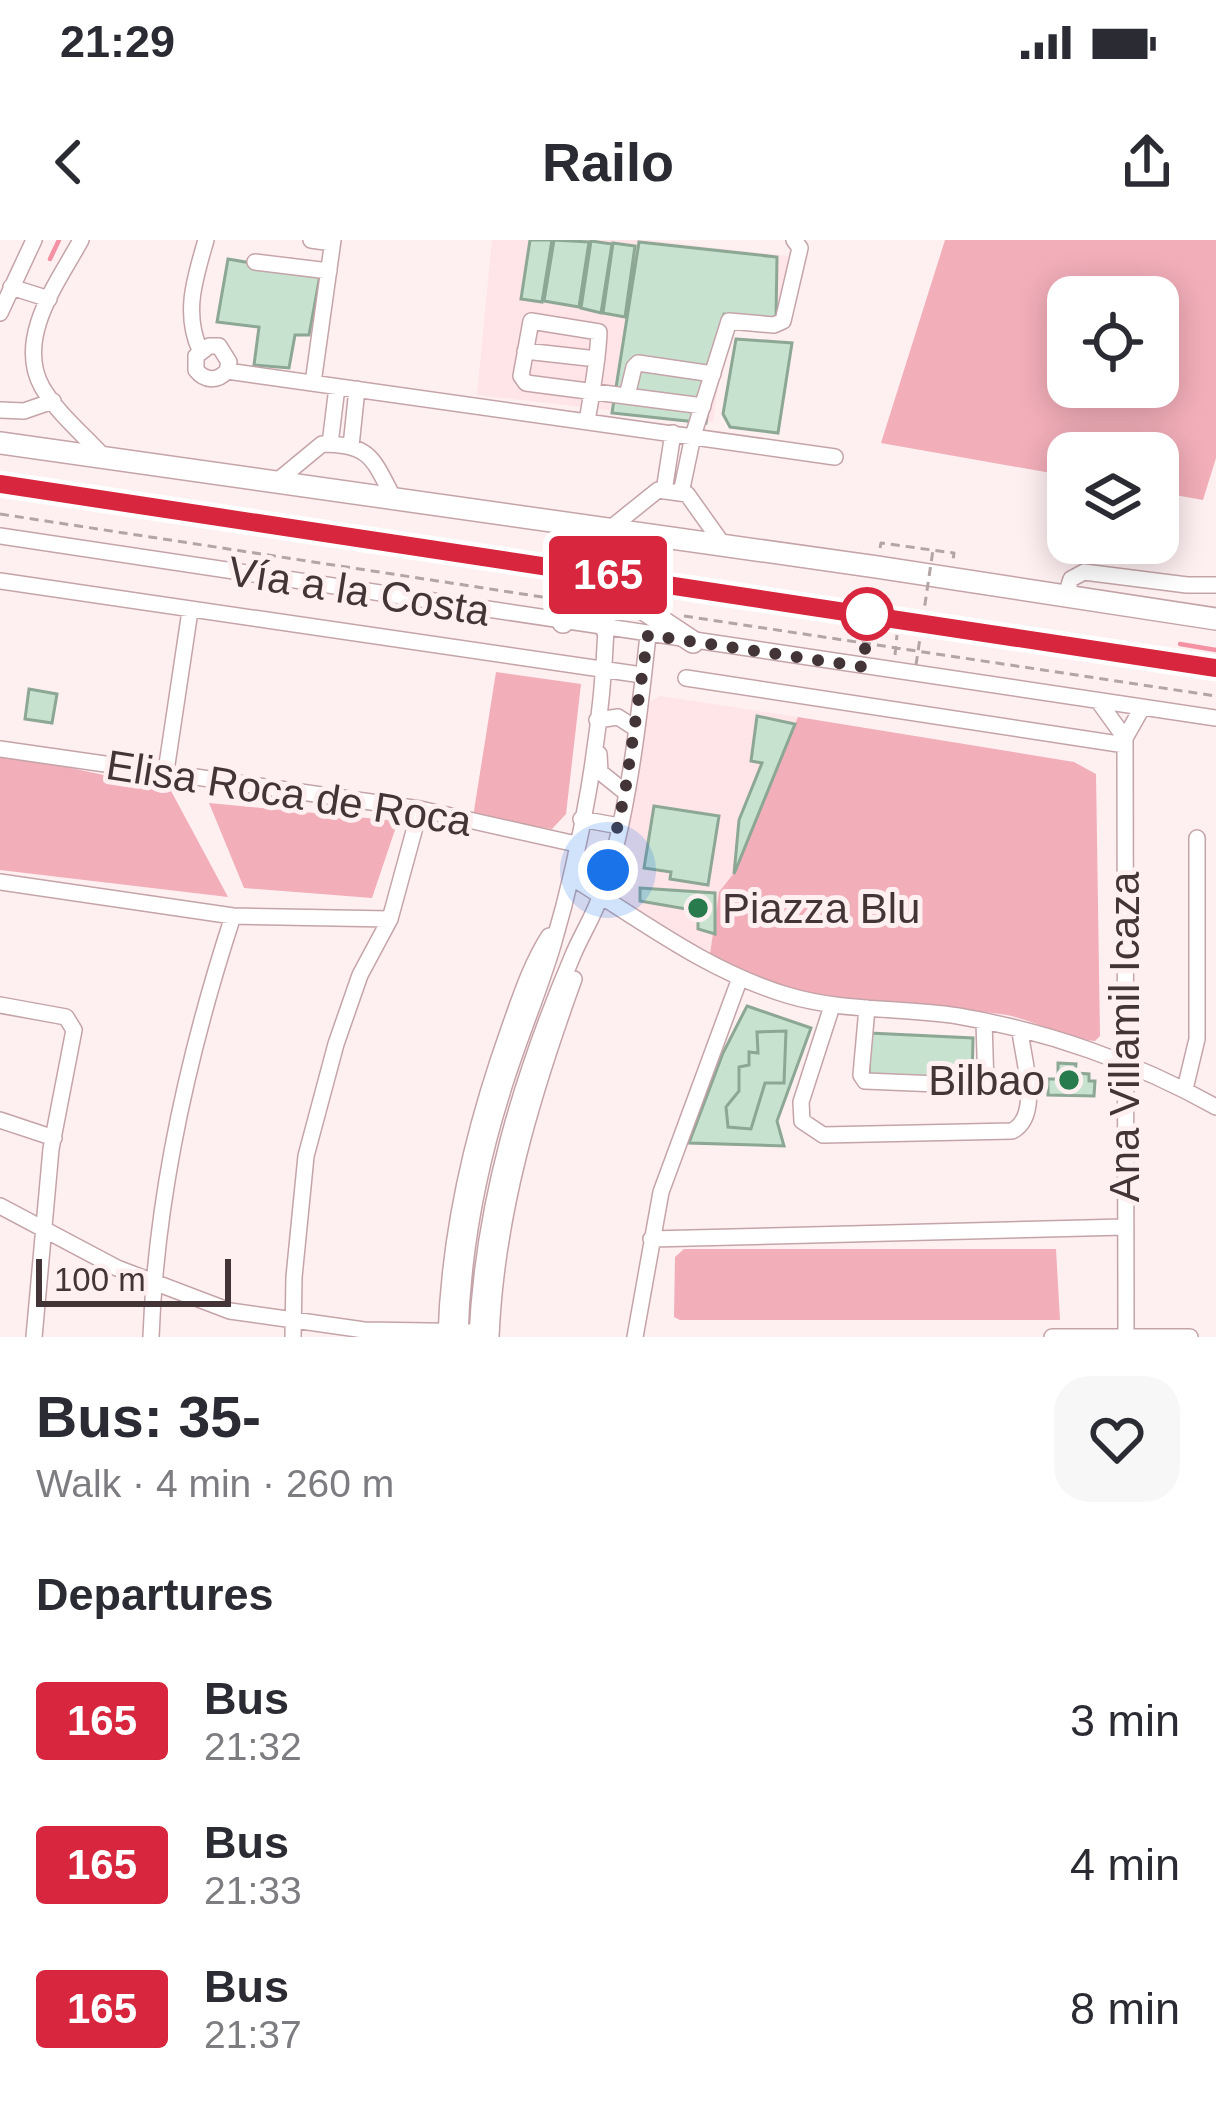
<!DOCTYPE html>
<html lang="en">
<head>
<meta charset="utf-8">
<style>
	body { margin:0; font-family:Helvetica,sans-serif; background:#f7f7f7; color:#2b2b33; height:100vh; display:flex; flex-direction:column; font-size:45px; white-space:nowrap }
	* { box-sizing:border-box; margin:0 }
	p { font-size:39px; color:#7c7c81 }
	.icon { flex:none; width:66px; height:66px; fill:none; stroke:currentColor; stroke-width:2; stroke-linecap:round; stroke-linejoin:round }
	.map { position:relative; height:1097px; overflow:hidden }
	.drawer { display:flex; flex-direction:column; background:#fff; flex:1 }
	.drawer>* { flex:none }
	.badge { padding:0 24px; border-radius:9px; font-size:42px; line-height:78px }
	.tools { position:absolute; left:1047px; top:36px; display:grid; gap:24px }
	.tools a { display:grid; place-items:center; width:132px; height:132px; border-radius:24px; background:#fff; box-shadow:0 6px 30px #0003; font-size:60px }
	.scale { position:absolute; left:36px; bottom:30px; width:195px; box-sizing:border-box; padding-left:12px; border:6px solid #433537; border-top:0; font-size:33px; line-height:42px; white-space:nowrap; color:#433537; -webkit-text-stroke:9px #feeff1; paint-order:stroke }
	.you { position:absolute; width:60px; height:60px; margin:-30px; border:9px solid #fff; border-radius:50%; background:#1a73e8; box-shadow:0 0 0 18px #1a73e833 }
	.map>.badge { position:absolute; translate:-50% -50%; box-shadow:0 0 0 6px #fff }
	h2 { padding:0 36px; font-size:45px; line-height:108px }
	.round { display:grid; place-items:center; flex:none; width:126px; height:126px; border-radius:36px; background:#f7f7f7 }
	.headline { display:flex; align-items:center; justify-content:space-between; height:204px; padding:0 36px }
	h1 { font-size:57px; font-weight:700; line-height:90px }
	ul { padding:0; list-style:none }
	li { display:flex; align-items:center; gap:36px; height:144px; padding:0 36px }
	li div { flex:1 }
	li b { display:block; font-size:45px }
	li em { font-style:normal }
	li .badge { min-width:132px; font-weight:700; text-align:center }
	.status { display:flex; justify-content:space-between; align-items:center; height:84px; padding:0 60px; background:#fff; direction:ltr }
	.status svg { height:33px; fill:currentColor }
	header { display:flex; justify-content:space-between; align-items:center; height:156px; padding:0 36px; background:#fff; font-size:54px; font-weight:700 }
	.map>svg:first-child { display:block }
</style>
</head>
<body>
<div class="status"><b>21:29</b><svg viewBox="0 0 49 12"><path d="M0 12V9h3v3zM5 12V6h3v6zM10 12V3h3v9zM15 12V0h3v12zM26 1h20v11H26zM47 4h2v5h-2z"/></svg></div>
<header><svg class="icon" aria-label="back" viewBox="0 0 24 24"><path d="M15 5l-7 7 7 7"/></svg>Railo<svg class="icon" aria-label="share" viewBox="0 0 24 24"><path d="M12 15V3M7 8l5-5 5 5M5 13v7h14v-7"/></svg></header>
<div class="map">
<svg width="1216" height="1097" viewBox="0 0 1216 1097">
	<rect width="100%" height="100%" fill="#feeff1"/>
	<path fill="#ffe4e8" d="M492,0H645L788,16L780,80L728,78L713,182L477,155Z
		M660,456L798,477L734,634L719,652L710,714L621,665L615,656L612,639L645,474L651,461Z"/>
	<path fill="#f2aeb9" fill-rule="evenodd" d="M945,0H1216V218L1203,260L1158,252V213H1068V236L881,203ZM1068,57H1158V147H1068Z
		M496,432L581,444L566,574L552,589L473,577Z
		M798,477L1074,522L1096,534L1100,796L1095,801C1068,799 1035,781 1007,775C954,766 902,770 850,762C800,754 755,736 710,714L719,652L734,633Z
		M0,513L170,549L228,657L0,630Z
		M209,563L398,581L372,658L244,648Z
		M684,1009H1056L1060,1080H680L674,1077L675,1017Z"/>
	<g fill="none" stroke-linecap="round" stroke-linejoin="round">
		<path stroke="#f491a3" stroke-width="4.5" d="M50,19L59,0
			M1180,404L1216,410"/>
	</g>
	<path fill="#c7e2cf" stroke="#8da795" stroke-width="3" d="M530,0H552L542,62L521,59Z
		M554,0L589,2L579,67L544,61Z
		M591,1L612,4L601,73L581,68Z
		M639,2L777,17L776,78L724,74L706,183L612,173Z
		M613,3L635,6L625,77L603,73Z
		M228,19L320,35L309,95H295L289,128L254,125L259,87L217,82Z
		M736,99L792,103L778,193L730,187L723,174Z
		M29,449L57,454L52,483L25,479Z
		M757,476L795,484L734,634L739,580L762,523L751,521Z
		M654,566L719,576L708,645L670,639L671,632L644,628Z
		M640,648L715,653V694L698,689V671L640,661Z
		M747,766L811,788L777,881L784,906L689,903L723,813Z
		M786,791L784,843H765L751,889L728,887L726,867L739,851V827L749,825V812L758,813L757,792Z
		M869,793L973,798L972,844L869,836Z
		M1058,823L1076,824L1075,833L1089,834V841H1095L1094,856L1048,855V839H1058Z"/>
	<g fill="none" stroke-linecap="round" stroke-linejoin="round">
		<g stroke="#c4a4a8" stroke-width="18">
			<path id="minor" d="M81,0C58,42 15,98 42,147C57,173 84,195 104,217
				M311,0L332,3
				M255,22L329,31
				M11,47L49,59
				M0,73L34,0
				M200,110C183,73 195,38 206,0
				M525,111L597,119
				M227,131L229,122L219,106H209L196,116V130C205,141 217,142 227,131L835,217
				M313,143L333,0
				M627,156L634,127L638,123L713,134
				M0,170L24,171L53,161
				M587,181C592,152 598,121 599,92L531,81L521,136L526,143L703,166
				M330,204L337,147
				M351,206L357,149
				M276,242L322,204C371,204 373,219 394,259
				M664,251L673,193
				M681,253L693,196L729,81L774,85L783,81L800,8L794,0
				M607,291L658,250L687,254L724,306
				M0,296L1216,478
				M0,341L642,435
				M1066,355L1071,339L1084,332L1187,345H1216
				M686,438L1125,505
				M1099,462L1125,498
				M597,480L618,477L635,488
				M0,509L420,569L576,604
				M599,514L600,532L625,552
				M166,531L190,371
				M581,579L619,586
				M571,637C641,680 707,731 787,755C843,772 901,767 958,776C1047,791 1138,823 1216,867
				M0,642L233,676L390,679
				M0,765L66,777L74,790L51,909L34,1097
				M832,766L801,862L802,881L823,895L1012,891C1042,876 1023,819 1020,791
				M867,768L861,835L865,841L986,846L984,782
				M1185,849L1197,799V598
				M0,880L54,898
				M0,966L117,1028L230,1071L364,1090L491,1092
				M651,999L1124,987
				M1126,1095L1125,498L1142,468
				M151,1097C156,955 189,811 233,676
				M293,1097L294,1037L306,916L336,804L360,735L390,679L420,569
				M446,1097C449,993 474,887 509,789C520,758 531,724 549,696
				M460,1097C462,1016 478,930 502,853C517,803 538,755 553,705C582,607 602,491 606,388
				M477,1097C483,964 521,837 573,715C581,696 593,677 600,657C627,589 640,470 648,395
				M491,1097C496,973 532,855 574,739
				M635,1097L661,952L740,738
				M1052,1097H1190"/>
		</g>
		<g stroke="#c4a4a8" stroke-width="24">
			<path id="highway" d="M0,203L877,327L1216,379
				M0,244L1216,428
				M549,326L578,349L576,369L563,382
				M595,337L693,402
				M578,349L602,375L606,388"/>
		</g>
		<path stroke="#b3a4a6" stroke-width="3" stroke-dasharray="9 6" stroke-linecap="butt" d="M0,274L562,360
			M880,308L881,303L954,313L953,320
			M684,376L1216,456
			M895,415L897,395"/>
		<use href="#minor" stroke="#fff" stroke-width="15"/>
		<use href="#highway" stroke="#fff" stroke-width="21"/>
		<path stroke="#b3a4a6" stroke-width="3" stroke-dasharray="9 6" stroke-linecap="butt" d="M916,425L933,310"/>
	</g>
	<g fill="none" stroke-linecap="round" stroke-linejoin="round">
		<g stroke="#fff" stroke-width="27">
			<path id="line" d="M0,244L1216,428"/>
		</g>
		<use href="#line" stroke="#d7263d" stroke-width="18"/>
		<path stroke="#433537" stroke-width="12" stroke-dasharray="0 21.6" d="M608,630L625,552L648,395L864,427L867,374"/>
	</g>
	<circle fill="#fff" stroke="#d7263d" stroke-width="6" cx="867" cy="374" r="24"/>
	<g fill="#287b4c" stroke="#feeff1" stroke-width="4.5">
		<circle cx="698" cy="668" r="12"/>
		<circle cx="1069" cy="840" r="12"/>
	</g>
	<g text-anchor="middle" dominant-baseline="central" stroke-width="10" stroke-linejoin="round" paint-order="stroke">
		<g font-size="42" fill="#433537" stroke="#feeff1">
			<text transform="translate(359 351) rotate(9)">Vía a la Costa</text>
			<text transform="translate(289 553) rotate(9)">Elisa Roca de Roca</text>
			<text transform="translate(1124 797) rotate(-90)">Ana Villamil Icaza</text>
		</g>
		<g font-size="42" fill="#433537" stroke="#feeff1" text-anchor="start">
			<text x="722" y="668">Piazza Blu</text>
			<text x="1045" y="840" text-anchor="end">Bilbao</text>
		</g>
	</g>
</svg>
<div class="tools">
<a><svg class="icon" aria-label="locate" viewBox="0 0 24 24"><circle cx="12" cy="12" r="6"/><path d="M12 2v4M12 18v4M2 12h4M18 12h4"/></svg></a>
<a><svg class="icon" aria-label="layers" viewBox="0 0 24 24"><path d="M12 4l9 5-9 5-9-5zM3 14l9 5 9-5"/></svg></a>
</div>
<div class="scale">100 m</div>
<div class="you" style="left:608px;top:630px"></div>
<b class="badge" style="left:608px;top:335px;background:#d7263d;color:#fff">165</b>
</div>
<section class="drawer">
<div class="headline"><div><h1>Bus: 35-</h1><p>Walk · 4 min · 260 m</p></div><a class="round"><svg class="icon" aria-label="heart" viewBox="0 0 24 24"><path d="M12 20l-8-8c-3-5 5-10 8-4 3-6 11-1 8 4z"/></svg></a></div>
<h2>Departures</h2>
<ul>
<li><span class="badge" style="background:#d7263d;color:#fff">165</span><div><b>Bus</b><p>21:32</p></div><em>3 min</em></li>
<li><span class="badge" style="background:#d7263d;color:#fff">165</span><div><b>Bus</b><p>21:33</p></div><em>4 min</em></li>
<li><span class="badge" style="background:#d7263d;color:#fff">165</span><div><b>Bus</b><p>21:37</p></div><em>8 min</em></li>
</ul>
</section>
</body>
</html>
